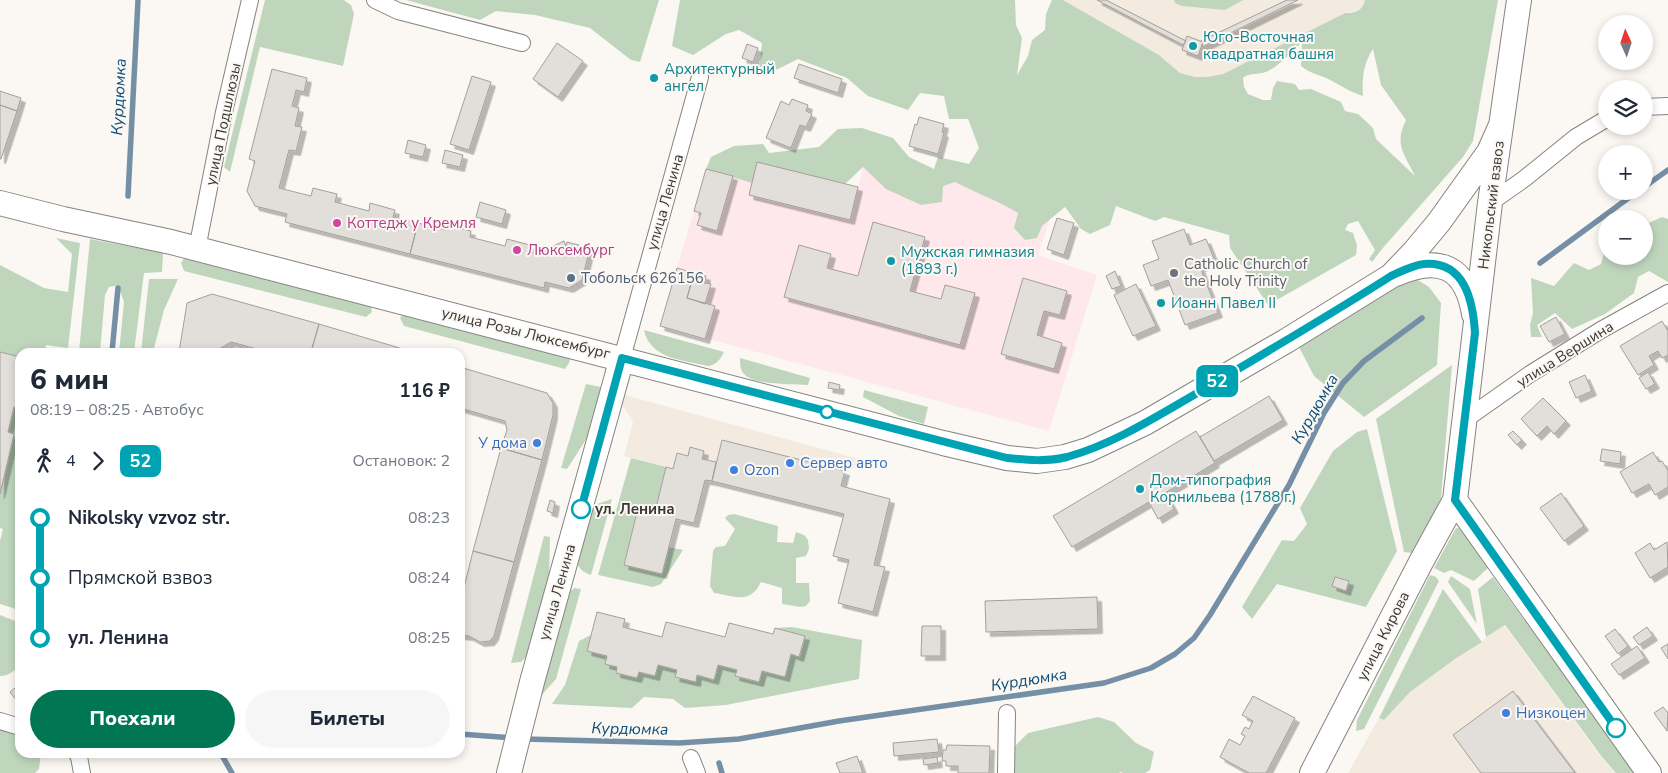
<!DOCTYPE html>
<html lang="ru">
<head>
<meta charset="utf-8">
<style>
	body { margin:0; font-family:"Nunito Sans",sans-serif; background:#f6f6f7; color:#1f2937; height:100vh; display:flex; flex-direction:column; font-size:19px; white-space:nowrap }
	* { box-sizing:border-box; margin:0 }
	p { font-size:16px; color:#747a83 }
	.icon { flex:none; width:28px; height:28px; fill:none; stroke:currentColor; stroke-width:2; stroke-linecap:round; stroke-linejoin:round }
	.map { position:relative; flex:1; overflow:hidden }
	.details { position:absolute; left:15px; top:348px; width:450px; height:410px; display:flex; flex-direction:column; background:#fff; border-radius:15px; box-shadow:0 2px 8px #0003 }
	.details>* { flex:none }
	.badge { padding:0 10px; border-radius:8px; font-size:18px; line-height:32px }
	.needle { width:32px; rotate:357deg }
	.fabs { position:absolute; left:1598px; top:15px; display:grid; gap:10px }
	.fabs a { display:grid; place-items:center; width:55px; height:55px; border-radius:50%; background:#fff; box-shadow:0 2px 8px #0003; font-size:25px }
	.map>.badge { position:absolute; translate:-50% -50%; box-shadow:0 0 0 2px #fff }
	.legs { display:flex; align-items:center; gap:8px; height:55px; padding:0 15px; font-size:16px }
	.legs p { margin-inline-start:auto }
	.headline { display:flex; align-items:center; justify-content:space-between; height:85px; padding:0 15px }
	h1 { font-size:28px; font-weight:800; line-height:38px }
	.primary-button { display:flex; gap:10px; margin-top:auto; padding:10px 15px }
	.primary-button a { flex:1; height:58px; border-radius:30px; background:#007752; color:#fff; font-size:20px; font-weight:800; line-height:58px; text-align:center }
	.primary-button a+a { background:#f6f6f7; color:#1f2937 }
	ul { padding:0 15px; list-style:none }
	li { display:flex; align-items:center; gap:18px; height:60px; font-size:19px }
	li i { display:grid; place-items:center; width:8px; height:100%; margin:0 6px; background:currentColor }
	li i::after { content:''; width:12px; height:12px; margin:-6px; border:4px solid; border-radius:50%; background:#fff }
	li p { margin-inline-start:auto }
	li:first-child i { background:linear-gradient(#0000 50%,currentColor 0) }
	li:last-child i { background:linear-gradient(currentColor 50%,#0000 0) }
	.map>svg:first-child { display:block }
</style>
</head>
<body>
<div class="map">
<svg width="1668" height="773" viewBox="0 0 1668 773">
	<defs>
		<filter id="shadow"><feDropShadow dx="4.5" dy="4.5" stdDeviation="0" flood-color="#0004"/></filter>
	</defs>
	<rect width="100%" height="100%" fill="#fbf8f3"/>
	<path fill="#f3ebe0" d="M1063,0H1365L1362,8L1358,11L1345,13L1223,74L1207,77H1195L1180,73L1159,55Z
		M621,394L625,395L870,462L845,471L722,440L716,462L702,459L704,451L691,447L688,456L677,453L673,469L624,456L633,422L619,400Z
		M1504,625L1601,757L1616,773H1348L1379,718L1384,720L1410,692L1455,659L1482,642L1486,637Z"/>
	<path fill="#fee8ec" d="M938,157L1061,186L1038,255L1097,275L1049,431L660,326L706,169L752,182L757,162L858,187L863,167L929,185Z"/>
	<path fill="#bfd6bd" fill-rule="evenodd" d="M265,0H344L351,5L354,14L343,66L260,47L230,172L224,167Z
		M406,0H659L640,62L631,60L590,28L535,15L496,11L480,20Z
		M680,0H1015L1016,25L1022,38L1017,75L1028,56L1032,40L1045,30L1046,14L1052,0H1063L1159,55L1180,73L1195,77H1207L1223,74L1345,13C1356,13 1362,11 1365,0H1498L1473,141L1463,157L1382,249L1372,262L1369,259L1375,250L1358,221L1348,224L1345,230L1353,233L1357,245L1356,255L1268,305L1230,248L1229,235L1164,217L1155,221L1116,206L1110,225L1090,234L1081,229L1065,207L1042,226L1037,238L1025,240L1014,228L1018,213C999,201 976,193 955,182L943,186L942,202L921,205L886,189L863,167L845,184L752,183L706,169L711,157L734,146L763,144L769,153L819,147L838,129L862,128L893,138L909,157L934,169L938,157L969,164L979,148L968,119H949L944,96L920,93L908,110L868,96L847,78L798,59L778,69L753,75L746,68L760,63L762,43L739,30L726,34L693,55L672,46ZM1302,42L1301,66C1309,73 1317,74 1326,78C1339,84 1349,92 1363,96C1362,79 1363,64 1373,49L1381,85L1406,120C1394,145 1404,153 1415,176L1376,139L1373,128L1358,114L1345,111L1341,102L1311,89L1299,90L1295,84L1277,81L1273,88L1271,100H1263L1248,94L1244,87L1243,78C1250,72 1258,75 1266,72C1280,66 1291,52 1302,42Z
		M1174,0H1243L1225,10L1182,6L1175,3Z
		M1662,217L1668,219V282L1649,271L1638,277L1634,293L1605,314L1572,329L1555,313L1537,325L1542,337H1531L1530,325L1533,313L1531,278L1554,286L1574,263L1589,270L1601,264L1606,245V256H1644V225Z
		M56,238L80,243L68,348L46,345L45,352H20V357L0,352V265L44,288L68,292L72,254Z
		M90,239L163,253L162,272L144,273L134,352H119L124,302L119,288L114,286L109,287L105,295L100,352H79Z
		M187,253L369,299L372,312L366,317L184,271L181,263Z
		M1413,277L1429,287L1441,303L1437,365L1364,417L1314,376L1299,347Z
		M149,279H178L164,310L153,352H141Z
		M407,308L571,356L569,363L565,369L404,326L400,318Z
		M644,330L724,352C720,360 716,365 708,366C683,360 650,359 644,330Z
		M740,358L810,378L808,385C793,384 758,385 746,376C740,371 740,365 740,358Z
		M1452,365L1441,498L1422,542L1413,553L1404,552L1376,419Z
		M586,384L601,387L587,438L567,469L561,468Z
		M864,390L928,407L924,424L899,416L863,397Z
		M14,407L20,408V613L13,608L0,604V541L3,529L0,528V494L14,434L8,432Z
		M1367,429L1397,551L1366,607L1277,584L1252,619L1242,607L1282,540L1294,541L1307,524L1300,508L1333,451L1357,432ZM1335,577L1349,581L1346,591L1332,586Z
		M631,458L666,467L655,512L638,508L624,564L661,574L668,547L683,550L661,584L653,587L598,575Z
		M612,499L591,575C582,572 578,568 576,559L589,510L594,505Z
		M734,514L778,526L777,542L793,543L796,532L804,535L808,540L809,549L806,556L796,558V583H809L810,601L806,606L801,607L782,604V588L761,582C750,605 735,596 714,593L710,586L713,551L716,547L725,546L735,529L725,518L728,515Z
		M1456,528L1465,529L1489,567L1474,581L1451,570L1444,573L1434,568Z
		M544,536L550,537L549,581L527,656L521,662L511,663Z
		M1430,575L1436,577L1439,581L1364,729L1356,731L1357,720Z
		M1451,576L1470,589L1477,624L1448,582Z
		M1493,577L1635,773H1616L1602,757L1505,625L1486,637L1478,589Z
		M574,588L581,589L556,679L540,697L564,597Z
		M1443,589L1482,642L1455,659L1410,692L1384,720L1379,718Z
		M0,615L20,623V665C15,671 8,676 0,676Z
		M792,627L862,640L859,679L726,705L685,708L673,699L644,697L632,708L552,704L565,685L579,641L591,635L607,656L605,664L617,667L616,673L637,678L639,672L655,676L658,665L677,670L675,677L695,682L697,675L714,680L718,665L737,670L735,676L758,682L762,671L785,677L791,654L800,657L805,637L775,628Z
		M1098,717L1114,722L1136,743L1154,752L1150,770L1145,773H1123L1121,772L1119,773H1015V746L1028,733Z
		M0,729L20,733V752L41,753L39,769L35,773H0Z"/>
	<g fill="none" stroke-linecap="round" stroke-linejoin="round">
		<path stroke="#748fa6" stroke-width="5.5" d="M1644,187L1668,170
			M128,196L138,0
			M1540,263L1638,191
			M112,352L118,288
			M460,734L512,738
			M524,739L679,743L739,739L839,721L1104,683L1151,668L1175,654L1194,638L1210,615L1289,485L1324,413L1343,383L1364,361L1422,318
			M220,752L232,773
			M719,763L722,773"/>
	</g>
	<path fill="#e2deda" stroke="#a39f9b" filter="url(#shadow)" d="M1097,0H1106L1186,41L1183,45Z
		M1287,0H1298L1202,47L1203,42L1201,41Z
		M1187,36L1203,42L1198,56L1182,50Z
		M557,43L583,61L558,97L533,79Z
		M747,44L758,48L753,62L742,58Z
		M799,64L842,79L838,93L794,78Z
		M272,69L307,78L304,92L296,90L292,106L299,108L295,126L302,127L296,151L289,150L279,188L311,196L313,188L337,194L335,202L369,211L370,203L395,210L393,217L418,223L410,254L285,222L287,214L255,206L247,191L255,161L249,159Z
		M472,76L491,82L469,150L450,144Z
		M0,91L21,98L17,111L0,105Z
		M792,99L808,105L806,111L812,114L806,127L800,125L791,148L766,138L781,101L789,105Z
		M0,105L17,111L1,159H0Z
		M919,117L944,124L942,132L944,133L938,154L909,146L915,124L917,125Z
		M408,140L426,145L423,157L405,153Z
		M445,150L463,155L460,167L442,163Z
		M757,162L858,187L850,220L749,195Z
		M706,169L733,176L717,231L697,225L701,213L694,211Z
		M480,202L506,210L502,224L476,217Z
		M1057,218L1074,223L1064,255L1047,249Z
		M873,222L925,237L910,291L941,299L945,285L975,293L960,345L784,297L799,245L831,254L827,268L858,276Z
		M418,223L446,230L447,225L471,231L470,237L505,246L507,239L530,245L529,252L545,256L543,251L564,241L566,247L567,242L590,248L582,280L569,288L545,282L544,288L410,254Z
		M1184,229L1190,245L1206,239L1215,261L1200,267L1218,313L1185,325L1168,280L1151,286L1143,265L1159,259L1152,241Z
		M677,268L694,273L687,298L715,306L705,339L660,326Z
		M1115,271L1121,286L1112,289L1106,276Z
		M694,273L706,276L704,283L711,284L705,304L687,298Z
		M1023,278L1067,291L1060,315L1044,311L1037,335L1062,343L1054,369L1001,354Z
		M1136,284L1156,326L1133,336L1114,295Z
		M212,294L319,324L311,352H268L231,342L219,349L218,352H179L187,303Z
		M1556,317L1565,334L1549,342L1540,326Z
		M1662,321L1668,331V355L1662,358L1658,351L1649,356L1654,365L1638,375L1620,346Z
		M319,324L413,352H311Z
		M0,352L20,357V408L14,407L8,432L14,434L0,494Z
		M460,367L547,393L553,403V415L542,460L501,448L507,430L505,421L460,408Z
		M1648,372L1655,384L1646,389L1639,378Z
		M1585,375L1592,391L1576,398L1569,382Z
		M829,382L840,385L839,390L828,388Z
		M1269,396L1283,420L1214,461L1200,437Z
		M1543,398L1566,421L1554,434L1547,426L1537,436L1521,419Z
		M1196,431L1215,463L1165,493L1174,509L1158,519L1149,502L1072,547L1053,516Z
		M1513,431L1522,440L1517,445L1508,435Z
		M722,440L845,471L841,486L890,499L874,565L885,567L873,612L838,603L849,560L833,556L844,514L712,481Z
		M690,447L704,451L702,459L716,462L712,481L705,480L694,523L676,519L662,574L624,565L638,508L655,512L666,467L673,469L677,453L688,456Z
		M501,448L542,460L514,562L473,551Z
		M1602,449L1621,452L1620,464L1600,461Z
		M1653,452L1659,462L1662,461L1668,471V487L1655,495L1649,484L1632,493L1620,472Z
		M1561,493L1584,526L1564,541L1540,508Z
		M550,500L555,502L553,513L547,511Z
		M1667,542L1668,567L1650,578L1635,553L1650,543L1654,550Z
		M473,551L514,562L494,636L490,641L480,642L469,636L460,635V604Z
		M1335,577L1349,581L1346,591L1332,586Z
		M1097,597L1098,629L986,632L985,601Z
		M597,612L625,619L623,627L662,637L666,622L725,637L729,623L773,634L775,628L805,636L799,657L791,654L785,677L762,671L759,682L735,676L737,670L718,665L714,680L697,675L696,682L675,677L677,670L658,665L655,676L639,672L637,678L616,673L617,667L605,664L607,656L587,651Z
		M922,626H941V656H921Z
		M1647,627L1653,636L1639,645L1633,637Z
		M1615,629L1628,646L1618,654L1605,636Z
		M1668,644V659L1661,648Z
		M1637,646L1645,658L1619,675L1611,664Z
		M20,684V705L10,692Z
		M1513,691L1575,773H1481L1453,735Z
		M1253,696L1295,718L1266,773H1249L1220,757L1229,739L1240,745L1245,736L1241,734L1245,727L1249,729L1253,721L1242,715Z
		M1663,707L1668,713L1667,731L1654,713Z
		M937,739L939,752L894,756L893,743Z
		M947,745L990,746L989,773H958V766H946V761H942L943,750H946Z
		M857,756L863,773H840L836,763Z
		M937,757L938,763L924,765L923,759Z"/>
	<g fill="none" stroke-linecap="round" stroke-linejoin="round">
		<g stroke="#86837f" stroke-width="18">
			<path id="minor" d="M375,0L398,11L522,43
				M1644,107L1668,106
				M1490,203L1524,179L1576,137L1606,119
				M197,249L224,112L250,0
				M622,358L700,77
				M1466,419L1530,374L1601,330L1668,293
				M0,721L20,727
				M76,752L79,757L82,773
				M691,758L697,773
				M1006,773L1007,713"/>
		</g>
		<g stroke="#86837f" stroke-width="26">
			<path id="secondary" d="M0,203L63,219L171,242L943,443L1007,458L1037,461L1065,457L1088,450L1145,423L1286,341L1391,276L1414,252L1439,222L1489,152L1501,125
				M1396,274C1439,255 1466,266 1474,314
				M1455,500L1649,773
				M509,773L532,682L622,358
				M1312,773L1421,562L1455,500L1490,203L1519,0"/>
		</g>
		<use href="#minor" stroke="#fff" stroke-width="16"/>
		<use href="#secondary" stroke="#fff" stroke-width="24"/>
	</g>
	<g fill="none" stroke-linecap="round" stroke-linejoin="round">
		<g stroke="#fff" stroke-width="11">
			<path id="line-1" d="M581,509L622,358L1007,458C1027,460 1047,462 1067,457C1117,443 1162,413 1206,388C1268,351 1330,315 1391,276C1402,271 1413,265 1424,264C1465,261 1473,301 1475,333L1455,500L1616,728"/>
		</g>
		<use href="#line-1" stroke="#00a3b4" stroke-width="8"/>
	</g>
	<g fill="#0f9aa8" stroke="#fbf8f3" stroke-width="2">
		<circle cx="1193" cy="46" r="5"/>
		<circle cx="654" cy="78" r="5"/>
		<circle cx="891" cy="261" r="5"/>
		<circle cx="1161" cy="303" r="5"/>
		<circle cx="1140" cy="489" r="5"/>
	</g>
	<g fill="#d1479c" stroke="#fbf8f3" stroke-width="2">
		<circle cx="337" cy="223" r="5"/>
		<circle cx="517" cy="250" r="5"/>
	</g>
	<circle fill="#6b7280" stroke="#fbf8f3" stroke-width="2" cx="1174" cy="273" r="5"/>
	<circle fill="#5c6f8a" stroke="#fbf8f3" stroke-width="2" cx="571" cy="278" r="5"/>
	<g fill="#fff" stroke="#00a3b4" stroke-width="2.5">
		<circle cx="827" cy="412" r="6"/>
		<circle cx="581" cy="509" r="9"/>
		<circle cx="1616" cy="728" r="9"/>
	</g>
	<g fill="#3f7fe0" stroke="#fbf8f3" stroke-width="2">
		<circle cx="537" cy="443" r="5"/>
		<circle cx="790" cy="463" r="5"/>
		<circle cx="734" cy="470" r="5"/>
		<circle cx="1506" cy="713" r="5"/>
	</g>
	<g text-anchor="middle" dominant-baseline="central" stroke-width="4" stroke-linejoin="round" paint-order="stroke">
		<g font-size="15" fill="#0d838f" stroke="#fbf8f3" text-anchor="start">
			<text x="1203" y="37">Юго-Восточная<tspan x="1203" dy="17">квадратная башня</tspan></text>
			<text x="664" y="69">Архитектурный<tspan x="664" dy="17">ангел</tspan></text>
			<text x="901" y="252">Мужская гимназия<tspan x="901" dy="17">(1893 г.)</tspan></text>
			<text x="1171" y="303">Иоанн Павел II</text>
			<text x="1150" y="480">Дом-типография<tspan x="1150" dy="17">Корнильева (1788 г.)</tspan></text>
		</g>
		<g font-size="15" fill="#383735" stroke="#fbf8f3">
			<text transform="translate(223 124) rotate(-78)">улица Подшлюзы</text>
			<text transform="translate(665 202) rotate(-74)">улица Ленина</text>
			<text transform="translate(1491 205) rotate(-83)">Никольский взвоз</text>
			<text transform="translate(526 333) rotate(14)">улица Розы Люксембург</text>
			<text transform="translate(1565 354) rotate(-32)">улица Вершина</text>
			<text transform="translate(557 592) rotate(-74)">улица Ленина</text>
			<text transform="translate(1383 636) rotate(-63)">улица Кирова</text>
		</g>
		<g font-size="15" fill="#b23c85" stroke="#fbf8f3" text-anchor="start">
			<text x="347" y="223">Коттедж у Кремля</text>
			<text x="527" y="250">Люксембург</text>
		</g>
		<g font-size="15" fill="#5b616d" stroke="#fbf8f3" text-anchor="start">
			<text x="1184" y="264">Catholic Church of<tspan x="1184" dy="17">the Holy Trinity</tspan></text>
		</g>
		<g font-size="15" fill="#4e5e75" stroke="#fbf8f3" text-anchor="start">
			<text x="581" y="278">Тобольск 626156</text>
		</g>
		<g font-size="15" fill="#366cbe" stroke="#fbf8f3" text-anchor="start">
			<text x="527" y="443" text-anchor="end">У дома</text>
			<text x="800" y="463">Сервер авто</text>
			<text x="744" y="470">Ozon</text>
			<text x="1516" y="713">Низкоцен</text>
		</g>
		<g font-size="15" font-weight="bold" fill="#383735" stroke="#fbf8f3" text-anchor="start">
			<text x="595" y="509">ул. Ленина</text>
		</g>
		<g font-size="16" font-style="italic" fill="#0f4e7a" stroke="#fbf8f3">
			<text transform="translate(119 97) rotate(-87)">Курдюмка</text>
			<text transform="translate(1315 409) rotate(-60)">Курдюмка</text>
			<text transform="translate(1029 680) rotate(-9)">Курдюмка</text>
			<text transform="translate(630 729) rotate(1)">Курдюмка</text>
		</g>
	</g>
</svg>
<div class="fabs">
<a><svg class="needle" viewBox="-14 -14 28 28"><path d="M0-13l5 13h-10z" fill="#e53935"/><path d="M0 13l5-13h-10z" fill="#747a83"/></svg></a>
<a><svg class="icon" aria-label="layers" viewBox="0 0 24 24"><path d="M12 4l9 5-9 5-9-5zM3 14l9 5 9-5"/></svg></a>
<a>+</a>
<a>−</a>
</div>
<b class="badge" style="left:1217px;top:381px;background:#00a3b4;color:#fff">52</b>
<section class="details">
<div class="headline"><div><h1>6 мин</h1><p>08:19 – 08:25 · Автобус</p></div><b>116 ₽</b></div>
<div class="legs"><svg class="icon" aria-label="walk" viewBox="0 0 24 24"><circle cx="13" cy="4" r="2"/><path d="M13 8l-2 6 4 7M11 14l-3 7M7 12l3-4h3l4 4"/></svg>4<svg class="icon" aria-label="forward" viewBox="0 0 24 24"><path d="M9 5l7 7-7 7"/></svg><b class="badge" style="background:#00a3b4;color:#fff">52</b><p>Остановок: 2</p></div>
<ul>
<li><i style="color:#00a3b4"></i><b>Nikolsky vzvoz str.</b><p>08:23</p></li>
<li><i style="color:#00a3b4"></i><span>Прямской взвоз</span><p>08:24</p></li>
<li><i style="color:#00a3b4"></i><b>ул. Ленина</b><p>08:25</p></li>
</ul>
<div class="primary-button"><a>Поехали</a><a>Билеты</a></div>
</section>
</div>
</body>
</html>
